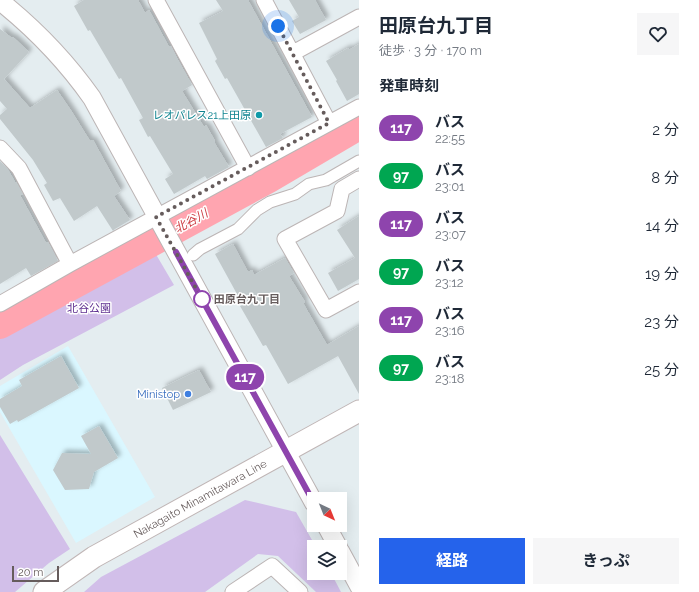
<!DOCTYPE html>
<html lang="ja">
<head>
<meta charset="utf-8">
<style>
	body { margin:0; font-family:Raleway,"Noto Sans JP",sans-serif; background:#f6f6f7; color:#1f2937; height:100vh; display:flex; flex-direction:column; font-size:15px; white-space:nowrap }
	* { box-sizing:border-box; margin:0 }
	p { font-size:13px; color:#747a83 }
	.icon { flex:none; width:22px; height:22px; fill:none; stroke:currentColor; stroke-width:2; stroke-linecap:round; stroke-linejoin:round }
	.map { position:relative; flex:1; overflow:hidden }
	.side { display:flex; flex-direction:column; background:#fff; width:340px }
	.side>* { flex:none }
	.badge { padding:0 8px; border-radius:13px; font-size:14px; line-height:26px }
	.needle { width:26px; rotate:137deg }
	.controls { position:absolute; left:307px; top:492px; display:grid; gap:8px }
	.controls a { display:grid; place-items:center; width:40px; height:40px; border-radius:0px; background:#fff; box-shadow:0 4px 16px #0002; font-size:20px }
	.scale { position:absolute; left:12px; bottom:10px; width:47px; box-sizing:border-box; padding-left:4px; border:2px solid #665c5c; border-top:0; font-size:11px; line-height:14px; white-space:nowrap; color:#665c5c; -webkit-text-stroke:3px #fff; paint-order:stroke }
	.you { position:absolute; width:20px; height:20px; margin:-10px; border:3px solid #fff; border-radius:50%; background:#1a73e8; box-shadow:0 0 0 6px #1a73e833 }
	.map>.badge { position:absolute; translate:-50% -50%; box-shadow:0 0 0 2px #fff }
	h2 { padding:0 20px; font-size:15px; line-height:36px }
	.round { display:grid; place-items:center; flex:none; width:42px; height:42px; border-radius:0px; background:#f6f6f7 }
	.head { display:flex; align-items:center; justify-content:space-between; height:68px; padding:0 20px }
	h1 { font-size:19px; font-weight:700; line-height:30px }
	.action { display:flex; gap:8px; margin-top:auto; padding:8px 20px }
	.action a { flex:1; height:46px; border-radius:0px; background:#2563eb; color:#fff; font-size:16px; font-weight:700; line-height:46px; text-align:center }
	.action a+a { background:#f6f6f7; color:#1f2937 }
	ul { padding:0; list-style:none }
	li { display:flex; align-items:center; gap:12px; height:48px; padding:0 20px }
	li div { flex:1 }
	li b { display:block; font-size:15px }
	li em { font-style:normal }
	li .badge { min-width:44px; font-weight:700; text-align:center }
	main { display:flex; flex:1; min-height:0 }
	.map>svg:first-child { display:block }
</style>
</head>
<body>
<main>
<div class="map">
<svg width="359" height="592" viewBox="0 0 359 592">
	<defs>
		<filter id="shadow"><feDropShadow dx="3.5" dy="-3.5" stdDeviation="2" flood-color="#0004"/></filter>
	</defs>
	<rect width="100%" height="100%" fill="#e4edf0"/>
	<path fill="#daf7ff" d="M68,346L155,497L76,543L0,412V386Z"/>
	<path fill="#d2bfe9" d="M154,251L174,285L23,365L0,380V337L79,291Z
		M0,435L70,549L49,563L15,592H0Z
		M245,500L296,512L316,547H314V573H331L341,592H316L278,556L258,554L205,592H84L101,577Z"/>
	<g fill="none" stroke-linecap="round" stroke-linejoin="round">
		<path stroke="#ffa5b0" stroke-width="28" d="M0,325L269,179L359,126"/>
	</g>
	<path fill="#c1c9cb" filter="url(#shadow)" d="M84,0H138L145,13L149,10L169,47L171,46L178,60L192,85L182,91L204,127L206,125L215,141L214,142L229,167L207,179L205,176L174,194L165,179L173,174L150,136L148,137L139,120L143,118L121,78L119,79L90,30L88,31L74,6Z
		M216,0H248L312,117L280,134L283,138L266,147L227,78L225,79L215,61L217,59L199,23L223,11Z
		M289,0H315L326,20L300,34L292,21L299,17Z
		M0,29L12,38L13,37L29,52L4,79L30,108L57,90L72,112L90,141L93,140L121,191L114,196L130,220L115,229L113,231L97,206L74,221L60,198L53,201L44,185L47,183L33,160L0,119V115L7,109L0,101Z
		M359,44V94L347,101L336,81L337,80L326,61L348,48L349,50Z
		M0,161L7,168L15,182H16L23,194L20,195L46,243L48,242L58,261L31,276L26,268L0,284Z
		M359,216V279L338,291L328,273L355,258L337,230Z
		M233,244L248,272L252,270L254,275L285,258L294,273L289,276L305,302L303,303L327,345L359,326V394L338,356L288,384L266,345L263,346L240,306L243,305L215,254Z
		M61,356L79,388L18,422L17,420L10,424L0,407V399L22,386L19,380Z
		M199,370L211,392L173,410L162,388Z
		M99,426L118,458L94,472L89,489L65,490L53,470L62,453L91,454L81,436Z"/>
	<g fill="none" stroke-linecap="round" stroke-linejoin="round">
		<g stroke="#bcb5b5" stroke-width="13">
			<path id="pedestrian" d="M193,255L200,249L238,229L257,210L270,202L295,194L309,184L326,180L359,161"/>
		</g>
		<g stroke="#bcb5b5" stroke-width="17">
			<path id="minor" d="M156,0L248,168
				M264,0L329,123
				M293,53L359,17
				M0,148L19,168L70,264
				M359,179L342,189L337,211L285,239L326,310L359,292
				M0,304L70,264L359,107
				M233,592L272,566L300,592"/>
		</g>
		<g stroke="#bcb5b5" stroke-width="20">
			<path id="tertiary" d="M0,1C35,29 66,61 92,98L314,503
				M326,525L338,547
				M340,551L359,586"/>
		</g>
		<g stroke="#c0b6b6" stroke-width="23">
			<g id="secondary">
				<path id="s1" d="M44,592L94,557L359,411"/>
			</g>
		</g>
		<use href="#pedestrian" stroke="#fff" stroke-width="11"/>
		<use href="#minor" stroke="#fff" stroke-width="15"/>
		<use href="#tertiary" stroke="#fff" stroke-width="18"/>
		<use href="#secondary" stroke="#fff" stroke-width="21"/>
	</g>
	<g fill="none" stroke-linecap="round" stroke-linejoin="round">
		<g stroke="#fff" stroke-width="9">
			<path id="line" d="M176,252L314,503"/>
		</g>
		<use href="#line" stroke="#8e44ad" stroke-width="6"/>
		<path stroke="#665c5c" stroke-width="4" stroke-dasharray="0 7.2" d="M202,299L156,217L329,123L278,26"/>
	</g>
	<circle fill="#0f9aa8" stroke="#fff" stroke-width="1.5" cx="259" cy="115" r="4"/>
	<circle fill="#fff" stroke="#8e44ad" stroke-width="2" cx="202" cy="299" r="8"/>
	<circle fill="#3f7fe0" stroke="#fff" stroke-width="1.5" cx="188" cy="394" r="4"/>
	<g text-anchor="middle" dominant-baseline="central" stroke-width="3" stroke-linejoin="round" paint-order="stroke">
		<g font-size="11" fill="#0d838f" stroke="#fff" text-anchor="end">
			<text x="251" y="115">レオパレス21上田原</text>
		</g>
		<g font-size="11" font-weight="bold" fill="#665c5c" stroke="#fff" text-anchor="start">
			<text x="214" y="299">田原台九丁目</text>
		</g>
		<g font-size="11" fill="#603191" stroke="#fff">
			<text x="89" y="308">北谷公園</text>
		</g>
		<g font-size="11" fill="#366cbe" stroke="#fff" text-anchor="end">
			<text x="180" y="394">Ministop</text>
		</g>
		<g font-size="11" fill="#665c5c" stroke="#fff">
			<text stroke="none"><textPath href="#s1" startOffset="182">Nakagaito Minamitawara Line</textPath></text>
		</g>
		<g font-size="12" font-style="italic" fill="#cd3d43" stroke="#fff">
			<text transform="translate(191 221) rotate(-29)">北谷川</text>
		</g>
	</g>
</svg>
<div class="controls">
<a><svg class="needle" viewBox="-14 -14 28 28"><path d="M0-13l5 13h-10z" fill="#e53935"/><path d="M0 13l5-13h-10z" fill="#747a83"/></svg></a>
<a><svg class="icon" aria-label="layers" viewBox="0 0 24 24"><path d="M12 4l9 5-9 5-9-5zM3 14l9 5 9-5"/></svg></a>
</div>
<div class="scale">20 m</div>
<div class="you" style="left:278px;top:26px"></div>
<b class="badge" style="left:245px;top:377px;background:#8e44ad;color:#fff">117</b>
</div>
<section class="side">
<div class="head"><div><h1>田原台九丁目</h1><p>徒歩 · 3 分 · 170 m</p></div><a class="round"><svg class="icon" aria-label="heart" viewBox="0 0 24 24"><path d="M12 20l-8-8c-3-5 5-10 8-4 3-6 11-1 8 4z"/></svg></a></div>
<h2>発車時刻</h2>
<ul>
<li><span class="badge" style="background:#8e44ad;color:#fff">117</span><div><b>バス</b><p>22:55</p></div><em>2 分</em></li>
<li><span class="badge" style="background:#00a651;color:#fff">97</span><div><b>バス</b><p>23:01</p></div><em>8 分</em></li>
<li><span class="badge" style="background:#8e44ad;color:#fff">117</span><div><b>バス</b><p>23:07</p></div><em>14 分</em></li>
<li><span class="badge" style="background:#00a651;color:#fff">97</span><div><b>バス</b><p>23:12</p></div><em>19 分</em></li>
<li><span class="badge" style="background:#8e44ad;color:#fff">117</span><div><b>バス</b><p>23:16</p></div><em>23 分</em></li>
<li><span class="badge" style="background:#00a651;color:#fff">97</span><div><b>バス</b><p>23:18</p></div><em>25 分</em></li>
</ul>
<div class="action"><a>経路</a><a>きっぷ</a></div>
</section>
</main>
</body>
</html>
